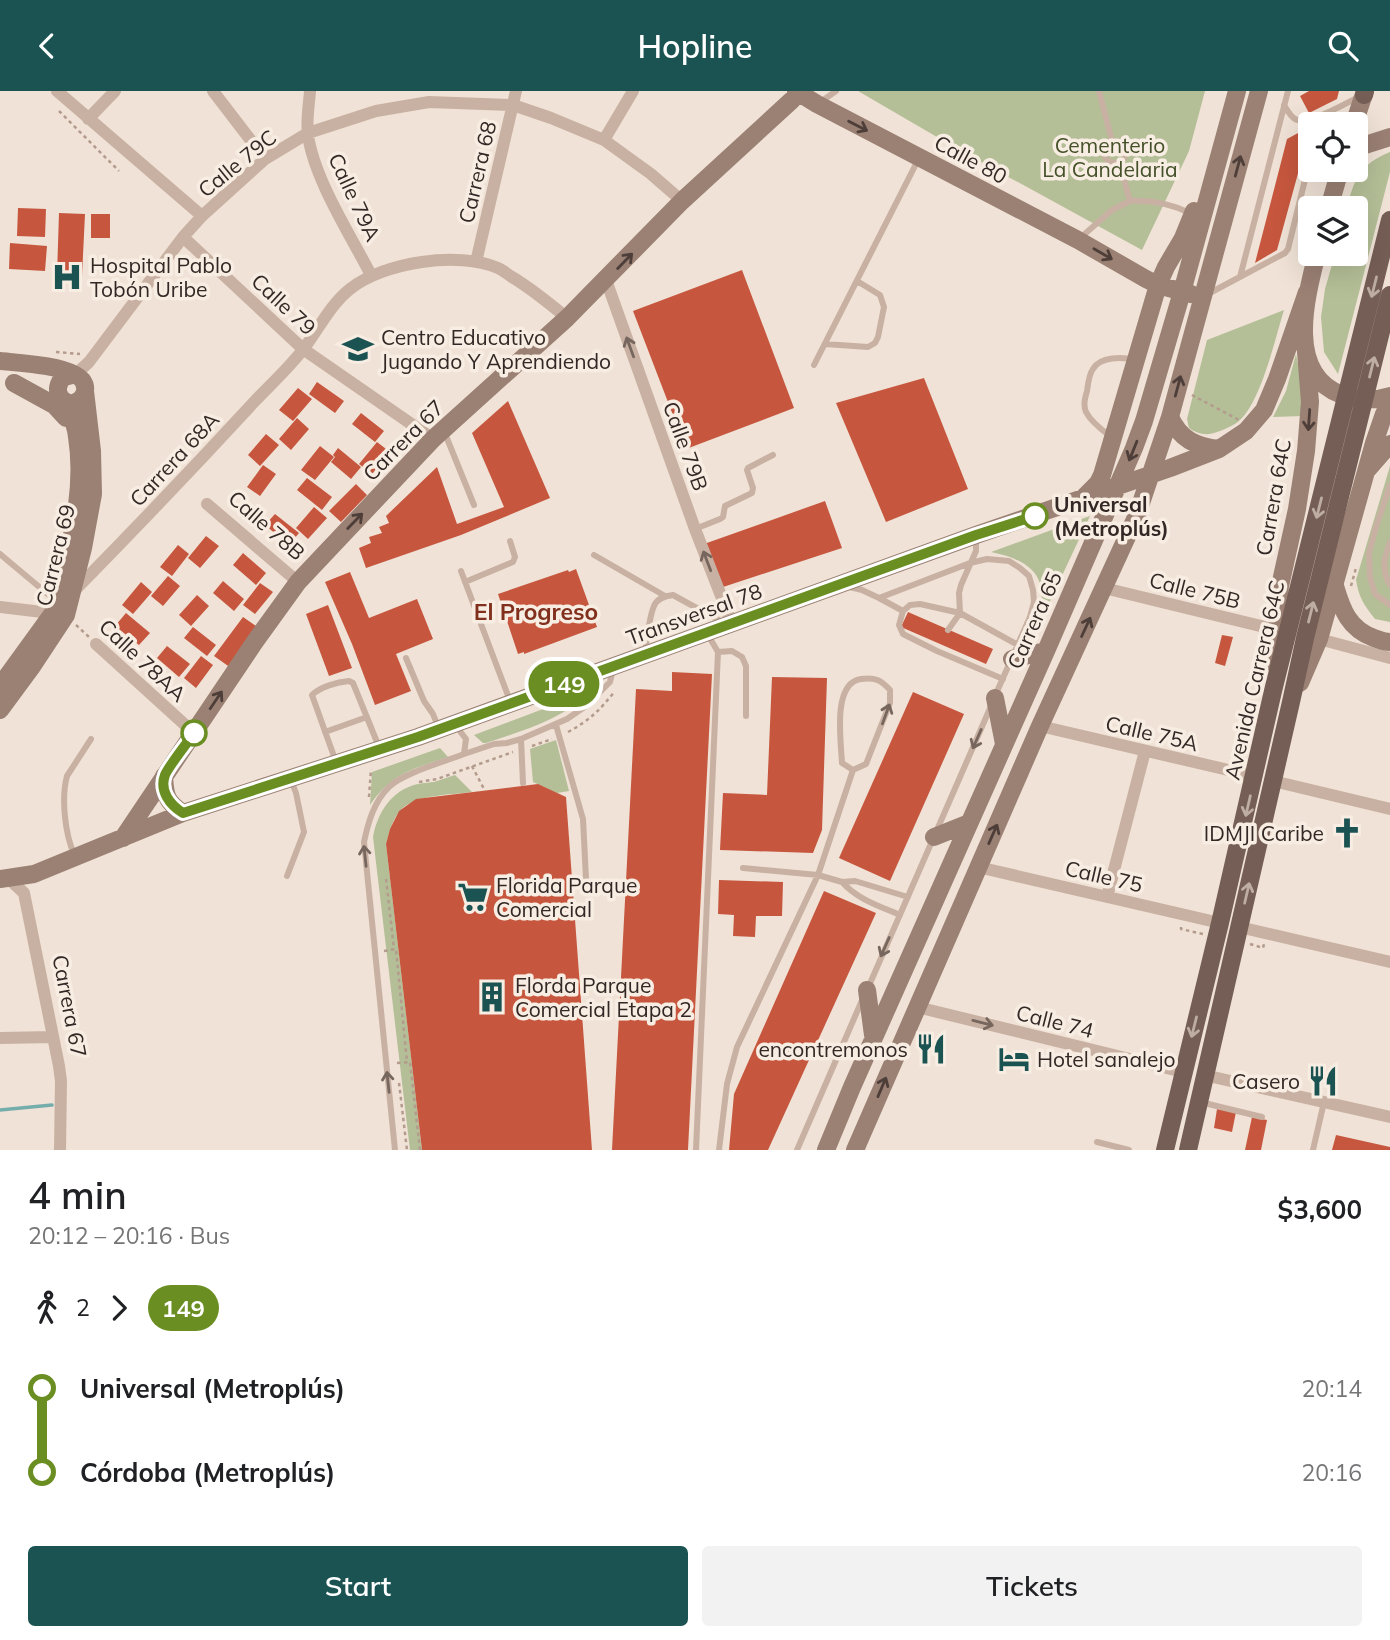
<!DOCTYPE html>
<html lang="en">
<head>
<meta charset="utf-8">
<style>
	body { margin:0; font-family:Mulish,sans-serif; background:#f2f2f2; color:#202124; height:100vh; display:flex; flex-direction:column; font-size:26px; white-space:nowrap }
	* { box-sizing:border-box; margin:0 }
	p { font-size:23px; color:#757577 }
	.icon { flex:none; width:38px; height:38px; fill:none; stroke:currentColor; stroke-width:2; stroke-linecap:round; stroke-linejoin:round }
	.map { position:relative; height:1059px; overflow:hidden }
	.sheet { display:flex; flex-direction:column; background:#fff; flex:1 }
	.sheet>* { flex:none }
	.badge { padding:0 14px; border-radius:23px; font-size:24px; line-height:46px }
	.controls { position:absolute; left:1298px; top:21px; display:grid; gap:14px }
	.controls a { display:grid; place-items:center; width:70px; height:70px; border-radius:7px; background:#fff; box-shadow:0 7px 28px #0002; font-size:35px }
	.map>.badge { position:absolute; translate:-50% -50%; box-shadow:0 0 0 4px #fff }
	.legs { display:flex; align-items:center; gap:10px; height:77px; padding:0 28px; font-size:23px }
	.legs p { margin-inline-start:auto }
	.overview { display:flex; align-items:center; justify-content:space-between; height:119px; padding:0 28px }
	h1 { font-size:38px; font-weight:600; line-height:52px }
	.primary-button { display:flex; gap:14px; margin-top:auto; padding:14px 28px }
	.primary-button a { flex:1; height:80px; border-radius:7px; background:#1b5353; color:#fff; font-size:28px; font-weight:600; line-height:80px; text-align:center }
	.primary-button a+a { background:#f2f2f2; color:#202124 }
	ul { padding:0 28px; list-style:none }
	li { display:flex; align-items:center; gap:24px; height:84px; font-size:26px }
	li i { display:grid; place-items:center; width:10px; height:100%; margin:0 9px; background:currentColor }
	li i::after { content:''; width:18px; height:18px; margin:-9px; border:5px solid; border-radius:50%; background:#fff }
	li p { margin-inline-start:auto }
	li:first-child i { background:linear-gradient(#0000 50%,currentColor 0) }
	li:last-child i { background:linear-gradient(currentColor 50%,#0000 0) }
	header { display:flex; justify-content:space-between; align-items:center; height:91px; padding:0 28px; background:#1b5353; color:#fff; font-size:32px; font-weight:600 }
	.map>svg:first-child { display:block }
</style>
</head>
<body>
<header><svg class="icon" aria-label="back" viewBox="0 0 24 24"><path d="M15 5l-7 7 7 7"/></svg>Hopline<svg class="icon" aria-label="search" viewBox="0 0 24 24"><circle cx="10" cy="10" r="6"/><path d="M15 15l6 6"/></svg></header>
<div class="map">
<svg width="1390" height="1059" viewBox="0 0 1390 1059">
	<rect width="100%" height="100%" fill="#f0e2d6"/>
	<path fill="#b4bf97" d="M858,0H1205L1189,60L1142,159L961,60Z
		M1390,61V81L1338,283L1324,261L1321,226L1325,198L1335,163H1356V117H1347C1354,88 1360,73 1390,61Z
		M1284,219C1275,248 1261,311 1239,330C1233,335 1227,337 1220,340C1208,345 1199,344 1189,337L1187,328L1207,249Z
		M1296,263L1301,289L1303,325L1273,326L1286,300Z
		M1390,375V531L1375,528C1364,514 1359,507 1356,489Z
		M1090,425L1044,523L1039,521C1050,482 1025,468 991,461Z
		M591,600C562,629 524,639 486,652H483L474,644Z
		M556,649L569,700L557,702L533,691L530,658Z
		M440,657L448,666C413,678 392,682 370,714L372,681Z
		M455,684L472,701C450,704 412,703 398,722C392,731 389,742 386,753L422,1059H410L373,746C377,724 389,703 411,695C419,692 426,692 434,691C441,689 448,686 455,684Z"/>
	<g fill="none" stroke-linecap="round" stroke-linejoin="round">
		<path stroke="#75adac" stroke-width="3.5" d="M0,1019L52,1014"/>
	</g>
	<path fill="#c6573e" d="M1309,0H1339L1337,8L1309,22L1300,5Z
		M1311,35L1277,159L1255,172L1287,48Z
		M18,117L46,118L45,146L17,145Z
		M59,122L85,123L82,185L57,184Z
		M91,123H110V147H91Z
		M10,152L47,155L45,180L9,178Z
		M742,179L794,317L686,358L633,220Z
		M924,287L968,398L886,431L836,312Z
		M317,291L344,310L335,322L309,303Z
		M298,297L312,308L293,330L279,319Z
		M508,310L550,407L461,444L366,477L359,457L371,452L369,446L382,442L379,436L389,432L386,425L437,376L457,433L504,416L472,342Z
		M361,322L384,340L375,351L352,333Z
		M297,327L309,338L291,359L279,348Z
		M266,343L279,354L260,375L248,364Z
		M377,351L390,361L372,383L359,373Z
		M320,355L334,366L315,389L301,379Z
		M338,357L361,376L351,388L331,371L335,366L333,364Z
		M263,374L276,383L260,405L247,396Z
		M307,387L332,406L322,419L297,399Z
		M356,393L367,404L341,431L329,420Z
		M825,410L842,457L720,497L704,453Z
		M314,416L327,427L308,448L296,437Z
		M275,423L299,442L289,454L265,434Z
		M206,445L219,455L200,477L188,467Z
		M178,454L189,463L172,485L160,476Z
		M243,462L266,482L256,494L233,474Z
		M576,478L597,536L524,563V561L518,563L498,503L568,479L569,481Z
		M350,481L369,527L417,508L433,548L396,563L411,600L375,614L352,553L325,491Z
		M168,485L180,495L163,515L151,505Z
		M223,490L244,508L234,520L213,502Z
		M141,491L152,501L133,523L122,514Z
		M260,492L273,501L255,523L243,514Z
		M197,504L209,515L191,535L179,524Z
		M328,514L352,577L329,585L306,523Z
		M908,521L993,558L986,573L901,536Z
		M126,522L150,542L139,554L115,535Z
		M243,526L259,537L231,577L214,565Z
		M193,536L216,554L207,565L184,547Z
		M1222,544L1233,546L1225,575L1215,572Z
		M167,555L190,573L179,586L157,567Z
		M201,565L213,574L196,597L184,587Z
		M672,581L712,583L688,1059H612L636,598L672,600Z
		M772,586L827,587L822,739L813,762L720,759L723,702L767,704Z
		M913,601L964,623L890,790L839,767Z
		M538,693L566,706L592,1059H422L386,753L390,738L399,720L416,708Z
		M719,789L783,791L782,825H756L755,846L733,845L734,824L718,823Z
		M824,800L876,822L768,1059H729L734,1003Z
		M1217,1018L1236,1021L1232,1041L1214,1037Z
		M1252,1026L1267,1029L1261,1059H1245Z
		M1336,1044L1390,1056V1059H1332Z"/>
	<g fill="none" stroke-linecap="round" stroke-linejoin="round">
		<path stroke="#b39b8d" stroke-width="2.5" stroke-dasharray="3.5 3.5" stroke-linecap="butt" d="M59,20L119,80
			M56,261L80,263
			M1192,304L1239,329
			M1351,495L1356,477
			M76,534L89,546
			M568,641C590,629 600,619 615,600
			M532,655L552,648
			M472,675L485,700
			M419,691L437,688L513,661
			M369,706L371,678
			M386,788L394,858
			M1181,836V838L1203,843
			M1250,853L1263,857L1264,853
			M384,860L396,858L407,971
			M397,972L410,971L420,1059
			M399,992L407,1059"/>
		<path stroke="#c8b1a2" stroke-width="6" d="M1099,0L1112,50
			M819,12L836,0
			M1284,14C1287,19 1290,25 1295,28C1308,35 1346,12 1359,6
			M1104 61a11 11 0 1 1 22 0a11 11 0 1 1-22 0Z
			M1130,110C1153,109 1172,113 1192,123
			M1079,148L1112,119L1130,110L1119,71
			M1240,186L1288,0
			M1206,204L1285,162L1288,158L1311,64
			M825,253L868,256L875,252L878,246L884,216L880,204L857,190
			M814,274L918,69
			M444,340L474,414
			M1110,345C1102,339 1091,331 1086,321C1083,314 1085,307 1087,300C1088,293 1089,283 1093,278C1100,265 1123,266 1135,269
			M1390,394L1376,436L1369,462L1370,486L1375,503L1390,514
			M695,438L720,428L723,426L725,415L752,402L753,397L747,379L748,377L773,364
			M976,446V460L961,494L959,502L960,522L1018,554
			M1390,451C1384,467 1381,479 1390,494
			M0,463L56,510
			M594,464L665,505
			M461,480L510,610
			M465,491L513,471L515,466L510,450
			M846,495L862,499L879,507L970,472L987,468L1009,470L1020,477L1029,485L1033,499L1034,511L1030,526L995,605
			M879,507L903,520L899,534L903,543L937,560L1003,588
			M903,520L910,514L920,513L960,522L948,539
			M645,561C647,549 649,526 654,515C657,507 665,505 673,504L724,532
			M718,561L732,560L742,566L746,575V625
			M406,567L424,610L433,623L439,638
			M556,634L583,728L586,788
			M325,641L367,626
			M521,648L523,692
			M464,663L494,653L507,652L521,648L567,628L586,615L610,591L613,578
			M336,671L312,604C320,596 337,591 349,590L353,592L379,656
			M74,763C65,743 61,707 67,685L91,648
			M743,777L818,784L842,791L855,790L908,806
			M287,785L304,741L296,702L291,689
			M842,791C857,808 879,815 900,824
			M868,897L991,615
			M1200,1011L1262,1026
			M1097,1051L1129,1059
			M395,1059L364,751C368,732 374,710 389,696C403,682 444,671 464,663L466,648L456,635
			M696,1059L718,561L708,544
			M719,1059L727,993L737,956L818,784L853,679L866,673L890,612V599C881,589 875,586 861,588C832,592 841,650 842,672L853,679
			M797,1059L863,907
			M1313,1059L1324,1011"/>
		<path stroke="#c8b1a2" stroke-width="12" d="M57,0L202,125
			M213,0L265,68
			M310,0C309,14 306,30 308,44C314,88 351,145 371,184
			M88,28L115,0
			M604,49L633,0
			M183,146L303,258L433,348
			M476,171L516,0
			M606,189L695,438L732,533
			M75,284L89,271L183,146L202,125L265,68L308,42L376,20L429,11L513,14L551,27L604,49L651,83L682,110
			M207,413L298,491
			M1104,497L1277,539
			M74,500C135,438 195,375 254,311C271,293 290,276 305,256C319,237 331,213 350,198C384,171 458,160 498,177C503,179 507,183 512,186C532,198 549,212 567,227
			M0,516L59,523
			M1319,548L1390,567
			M96,553L194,642
			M1040,635L1254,685
			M1273,690L1390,718
			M978,776L1220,832
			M8,787L24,802L59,975L61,990L60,1059
			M1107,806L1145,660
			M1239,836L1390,871
			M917,916L1183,981
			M0,947L53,946
			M1204,984L1390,1026"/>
		<path stroke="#9b8074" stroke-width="18" d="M796,0L817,13L1078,149L1146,188L1158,194L1191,203
			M1354,33L1365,0
			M1356,59L1362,55L1390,46
			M1329,117L1340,79
			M1317,163C1306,206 1285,283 1342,304C1359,310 1374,310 1390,305
			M0,270C17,272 83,274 85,296C86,301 83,307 78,310C63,319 50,298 64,286L72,284
			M14,292L54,314L66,327
			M1170,326C1180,348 1196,356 1219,358
			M1368,378L1390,353
			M1085,405L1098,392L1102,384L1158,194L1166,176L1183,147L1194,120
			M1335,495C1342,519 1349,538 1374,547C1380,549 1384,551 1390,551
			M1012,568L1046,560
			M1275,573L1280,495L1297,418L1306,360L1310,311L1306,261
			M1300,592L1319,548L1374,352L1384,323L1390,312
			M0,595L53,522L57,511C69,457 86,401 77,346C76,333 70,322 65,310
			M995,607L1004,653
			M0,619L31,577L66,524L83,457L93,403L92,360L85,300
			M164,685C165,704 166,711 183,722
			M934,746L969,732
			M123,747L254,552L298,491L433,348L567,227L682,110L792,9L799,2
			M0,788L34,783L183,722L418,646L976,444L1170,377L1219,358L1246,340L1264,319L1277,288L1307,201
			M867,899L873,944
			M826,1059L852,996L1046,560L1134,357L1144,330L1182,201L1237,0
			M855,1059L1040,635L1137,424L1170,326L1259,0"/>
		<path stroke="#755e55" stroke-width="18" d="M1364,4L1365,0
			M1165,1059L1220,832L1273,600L1390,129
			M1188,1059L1291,611L1305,547L1390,204"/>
	</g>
	<defs><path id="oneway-shaft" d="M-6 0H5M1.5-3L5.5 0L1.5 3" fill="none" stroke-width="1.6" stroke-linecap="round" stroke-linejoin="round" transform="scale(1.75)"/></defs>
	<g stroke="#4d3e39">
		<use href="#oneway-shaft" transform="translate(858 35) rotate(27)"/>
		<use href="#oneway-shaft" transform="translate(1238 75) rotate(-75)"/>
		<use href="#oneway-shaft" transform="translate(1103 163) rotate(30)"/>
		<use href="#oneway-shaft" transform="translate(625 170) rotate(-46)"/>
		<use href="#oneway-shaft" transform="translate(1178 295) rotate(-75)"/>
		<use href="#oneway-shaft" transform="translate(1309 329) rotate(94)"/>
		<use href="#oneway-shaft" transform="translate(1133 360) rotate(112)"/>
		<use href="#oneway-shaft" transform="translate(355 430) rotate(-46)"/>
		<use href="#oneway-shaft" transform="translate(1086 536) rotate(-65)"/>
		<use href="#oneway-shaft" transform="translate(216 609) rotate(-56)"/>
		<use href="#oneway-shaft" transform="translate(993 743) rotate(-66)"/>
		<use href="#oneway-shaft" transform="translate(882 996) rotate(-67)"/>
	</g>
	<g stroke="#bdada3">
		<use href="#oneway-shaft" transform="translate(1374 196) rotate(104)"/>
		<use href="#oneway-shaft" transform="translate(1372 276) rotate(-76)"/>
		<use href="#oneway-shaft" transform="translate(1319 417) rotate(104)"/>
		<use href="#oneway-shaft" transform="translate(1311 521) rotate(-76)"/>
		<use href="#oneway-shaft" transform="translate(1248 715) rotate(103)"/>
		<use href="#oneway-shaft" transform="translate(1247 802) rotate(-77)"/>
		<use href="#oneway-shaft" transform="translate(1194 936) rotate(104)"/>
	</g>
	<g stroke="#76665d">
		<use href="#oneway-shaft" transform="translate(630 256) rotate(-110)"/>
		<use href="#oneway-shaft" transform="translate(707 470) rotate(-111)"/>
		<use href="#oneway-shaft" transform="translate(886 623) rotate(-70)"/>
		<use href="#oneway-shaft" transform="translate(977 648) rotate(114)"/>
		<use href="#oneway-shaft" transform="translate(365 765) rotate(-96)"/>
		<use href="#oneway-shaft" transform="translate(885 856) rotate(114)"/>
		<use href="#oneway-shaft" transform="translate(983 932) rotate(14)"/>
		<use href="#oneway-shaft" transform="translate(388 991) rotate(-96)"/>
	</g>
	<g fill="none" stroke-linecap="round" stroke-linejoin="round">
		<g stroke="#fff" stroke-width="16">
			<path id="line-1" d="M194,642C188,651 168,676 165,684C159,700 170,714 183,722L418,646L976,444L1035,425"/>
		</g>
		<use href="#line-1" stroke="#6b8e23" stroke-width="10"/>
	</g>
	<defs>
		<g id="hospital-bare" transform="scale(2.415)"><path d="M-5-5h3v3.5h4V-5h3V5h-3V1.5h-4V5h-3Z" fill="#1b5353" stroke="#f8ede2" stroke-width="2.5" paint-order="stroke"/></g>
		<g id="school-bare" transform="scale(2.415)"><path d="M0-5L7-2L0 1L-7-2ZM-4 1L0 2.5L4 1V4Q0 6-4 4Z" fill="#1b5353" stroke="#f8ede2" stroke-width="2.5" paint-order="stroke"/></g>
		<g id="church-bare" transform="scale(2.415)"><path d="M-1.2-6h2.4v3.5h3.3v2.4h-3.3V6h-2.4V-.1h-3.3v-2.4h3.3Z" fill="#1b5353" stroke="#f8ede2" stroke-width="2.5" paint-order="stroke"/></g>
		<g id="supermarket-bare" transform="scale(2.415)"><path d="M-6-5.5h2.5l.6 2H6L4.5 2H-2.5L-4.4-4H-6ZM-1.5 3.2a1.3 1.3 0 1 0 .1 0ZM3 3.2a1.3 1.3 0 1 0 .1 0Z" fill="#1b5353" stroke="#f8ede2" stroke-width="2.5" paint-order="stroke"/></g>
		<g id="building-bare" transform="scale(2.415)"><path d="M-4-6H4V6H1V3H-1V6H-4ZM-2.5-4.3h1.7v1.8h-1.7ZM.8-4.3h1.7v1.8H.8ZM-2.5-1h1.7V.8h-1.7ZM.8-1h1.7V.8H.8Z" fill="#1b5353" stroke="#f8ede2" stroke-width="2.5" paint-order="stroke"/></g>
		<g id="restaurant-bare" transform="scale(2.415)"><path d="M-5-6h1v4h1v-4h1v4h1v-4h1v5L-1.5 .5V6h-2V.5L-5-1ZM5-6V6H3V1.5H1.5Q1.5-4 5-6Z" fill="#1b5353" stroke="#f8ede2" stroke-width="2.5" paint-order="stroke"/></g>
		<g id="hotel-bare" transform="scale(2.415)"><path d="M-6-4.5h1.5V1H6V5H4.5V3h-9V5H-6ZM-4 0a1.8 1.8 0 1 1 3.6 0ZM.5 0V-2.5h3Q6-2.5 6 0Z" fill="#1b5353" stroke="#f8ede2" stroke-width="2.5" paint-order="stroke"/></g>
	</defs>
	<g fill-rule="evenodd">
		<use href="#hospital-bare" x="67" y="186"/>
		<use href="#school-bare" x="358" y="258"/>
		<use href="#church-bare" x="1347" y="742"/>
		<use href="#supermarket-bare" x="473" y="806"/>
		<use href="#building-bare" x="492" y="906"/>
		<use href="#restaurant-bare" x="931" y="958"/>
		<use href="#hotel-bare" x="1014" y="968"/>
		<use href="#restaurant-bare" x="1323" y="990"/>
	</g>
	<g fill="#fff" stroke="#6b8e23" stroke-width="3.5">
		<circle cx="1035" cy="425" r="12"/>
		<circle cx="194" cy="642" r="12"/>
	</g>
	<g text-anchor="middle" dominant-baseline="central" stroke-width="7" stroke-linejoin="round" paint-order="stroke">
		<g font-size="21" fill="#445129" stroke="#f8ede2">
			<text x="1110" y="54">Cementerio<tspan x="1110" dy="24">La Candelaria</tspan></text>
		</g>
		<g font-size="21" fill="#332825" stroke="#f8ede2">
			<text transform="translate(971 68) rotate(28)">Calle 80</text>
			<text transform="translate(237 72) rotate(-39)">Calle 79C</text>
			<text transform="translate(477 81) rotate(-77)">Carrera 68</text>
			<text transform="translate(355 106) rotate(65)">Calle 79A</text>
			<text transform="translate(284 213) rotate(43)">Calle 79</text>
			<text transform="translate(403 349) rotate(-45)">Carrera 67</text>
			<text transform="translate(686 355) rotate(70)">Calle 79B</text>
			<text transform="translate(174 368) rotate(-47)">Carrera 68A</text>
			<text transform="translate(1273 406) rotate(-80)">Carrera 64C</text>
			<text transform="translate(267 434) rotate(41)">Calle 78B</text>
			<text transform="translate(55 464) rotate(-76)">Carrera 69</text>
			<text transform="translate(1195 499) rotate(14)">Calle 75B</text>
			<text transform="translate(694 523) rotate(-20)">Transversal 78</text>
			<text transform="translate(1034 529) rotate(-66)">Carrera 65</text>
			<text transform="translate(143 569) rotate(43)">Calle 78AA</text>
			<text transform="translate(1254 589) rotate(-77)">Avenida Carrera 64C</text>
			<text transform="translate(1152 642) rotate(13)">Calle 75A</text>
			<text transform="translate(1104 785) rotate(13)">Calle 75</text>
			<text transform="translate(70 915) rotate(79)">Carrera 67</text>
			<text transform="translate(1055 930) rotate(14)">Calle 74</text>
		</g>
		<g font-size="21" fill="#332825" stroke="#f8ede2" text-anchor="start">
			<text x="90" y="174">Hospital Pablo<tspan x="90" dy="24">Tobón Uribe</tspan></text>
			<text x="381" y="246">Centro Educativo<tspan x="381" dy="24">Jugando Y Aprendiendo</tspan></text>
			<text x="1324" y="742" text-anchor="end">IDMJI Caribe</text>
			<text x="496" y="794">Florida Parque<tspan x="496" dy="24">Comercial</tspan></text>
			<text x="515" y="894">Florda Parque<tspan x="515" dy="24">Comercial Etapa 2</tspan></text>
			<text x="908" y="958" text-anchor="end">encontremonos</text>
			<text x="1037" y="968">Hotel sanalejo</text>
			<text x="1300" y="990" text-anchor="end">Casero</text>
		</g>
		<g font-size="21" font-weight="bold" fill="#332825" stroke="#f8ede2" text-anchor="start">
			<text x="1054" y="413">Universal<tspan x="1054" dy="24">(Metroplús)</tspan></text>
		</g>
		<g font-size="23" font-weight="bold" fill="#81301e" stroke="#f8ede2">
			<text x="536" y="520">El Progreso</text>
		</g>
	</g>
</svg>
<div class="controls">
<a><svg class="icon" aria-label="locate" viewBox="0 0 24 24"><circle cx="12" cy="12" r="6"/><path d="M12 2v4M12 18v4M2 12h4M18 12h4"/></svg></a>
<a><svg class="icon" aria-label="layers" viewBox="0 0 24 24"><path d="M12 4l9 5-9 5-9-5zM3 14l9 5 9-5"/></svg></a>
</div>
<b class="badge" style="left:564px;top:593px;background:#6b8e23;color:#fff">149</b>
</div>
<section class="sheet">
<div class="overview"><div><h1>4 min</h1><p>20:12 – 20:16 · Bus</p></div><b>$3,600</b></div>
<div class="legs"><svg class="icon" aria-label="walk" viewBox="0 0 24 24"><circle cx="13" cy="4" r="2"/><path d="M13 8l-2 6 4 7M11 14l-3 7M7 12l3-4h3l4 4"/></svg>2<svg class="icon" aria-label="forward" viewBox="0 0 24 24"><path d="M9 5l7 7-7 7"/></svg><b class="badge" style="background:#6b8e23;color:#fff">149</b></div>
<ul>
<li><i style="color:#6b8e23"></i><b>Universal (Metroplús)</b><p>20:14</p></li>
<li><i style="color:#6b8e23"></i><b>Córdoba (Metroplús)</b><p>20:16</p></li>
</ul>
<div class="primary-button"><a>Start</a><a>Tickets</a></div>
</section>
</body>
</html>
